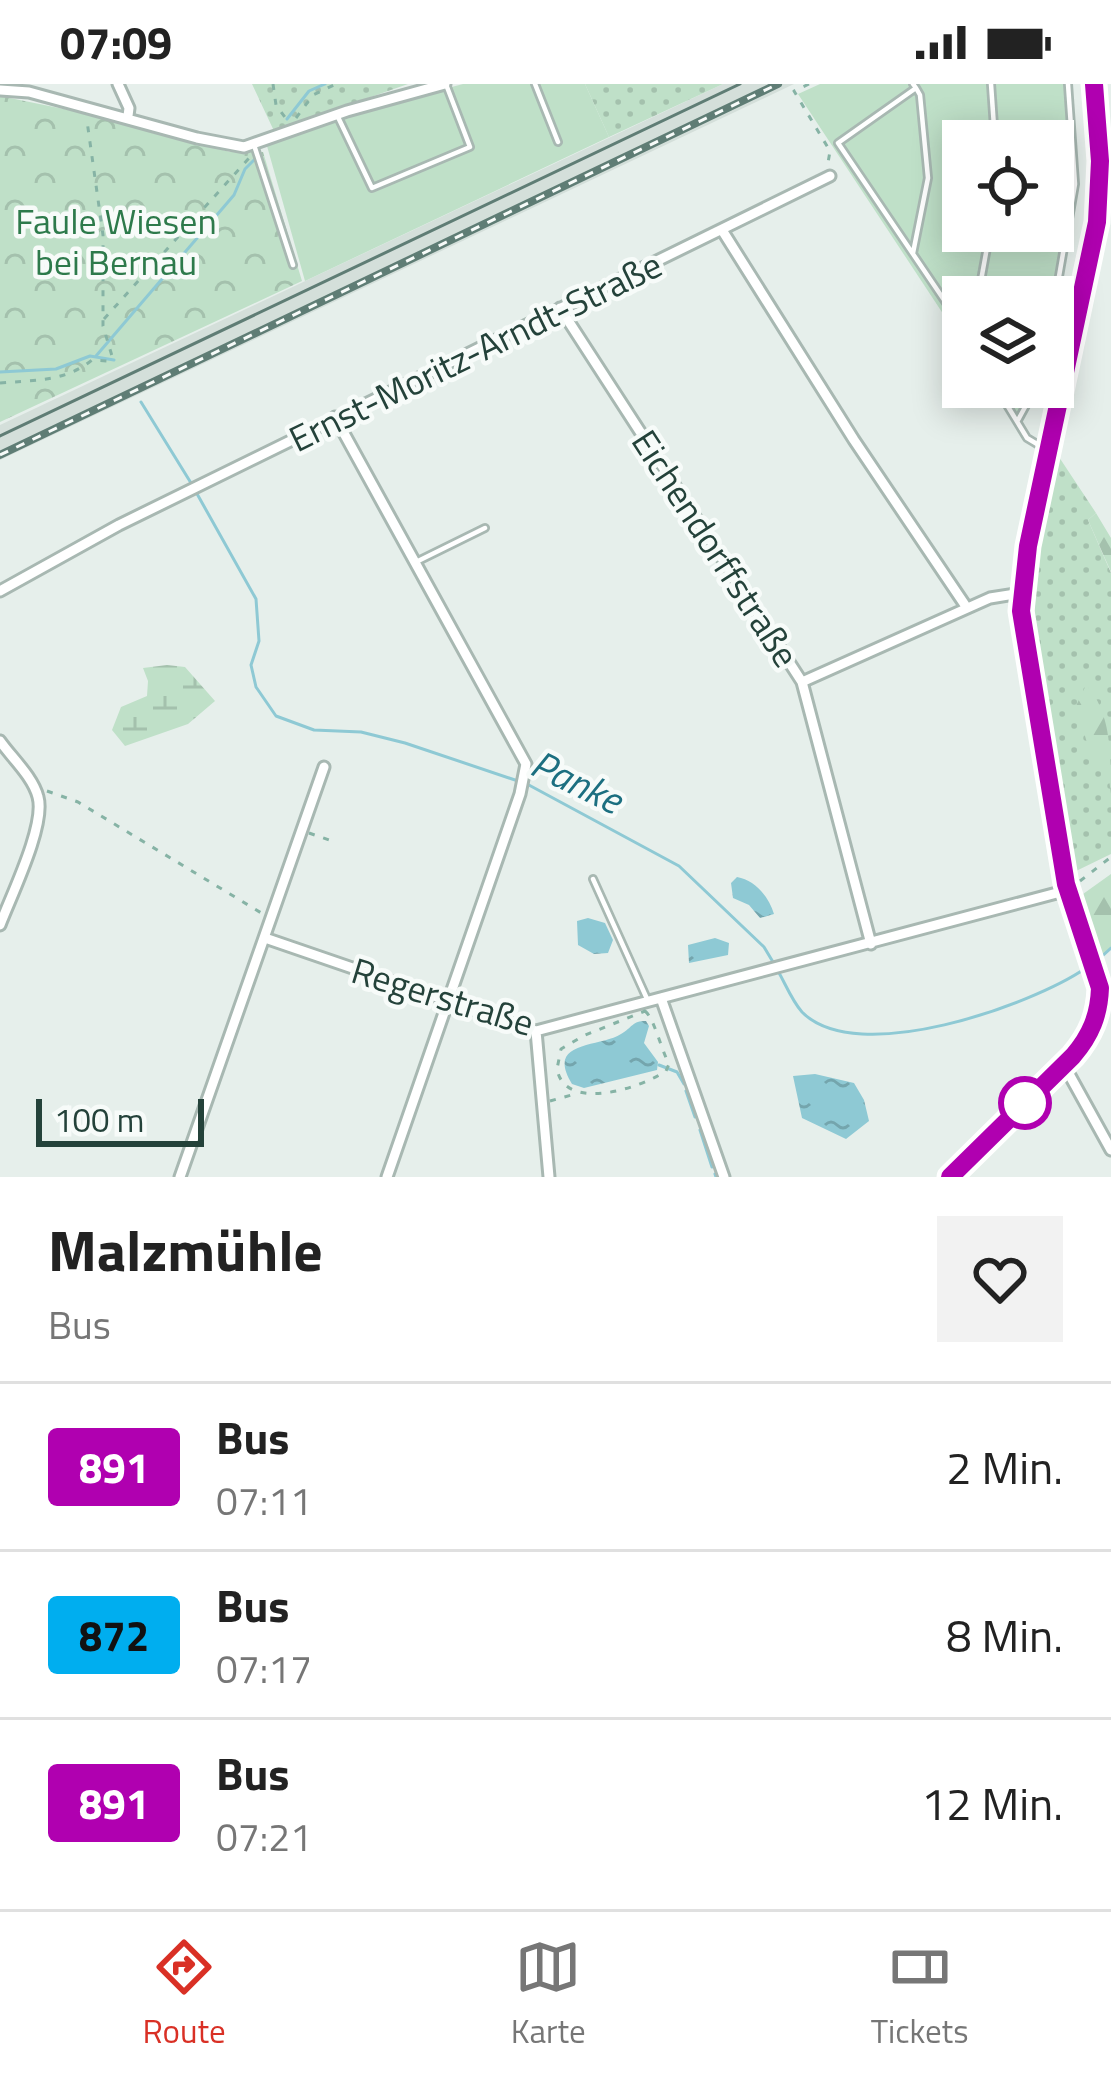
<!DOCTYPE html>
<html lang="de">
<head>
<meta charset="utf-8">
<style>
	body { margin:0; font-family:"Titillium Web",sans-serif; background:#f2f2f2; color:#222; height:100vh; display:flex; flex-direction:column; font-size:45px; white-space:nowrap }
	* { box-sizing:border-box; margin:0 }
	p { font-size:39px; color:#767676 }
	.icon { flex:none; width:66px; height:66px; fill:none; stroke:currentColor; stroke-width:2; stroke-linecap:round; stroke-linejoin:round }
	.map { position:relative; height:1093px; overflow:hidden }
	.side { display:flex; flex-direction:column; background:#fff; flex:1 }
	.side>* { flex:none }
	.badge { padding:0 24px; border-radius:9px; font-size:42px; line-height:78px }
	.buttons { position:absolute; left:942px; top:36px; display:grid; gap:24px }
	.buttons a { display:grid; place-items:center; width:132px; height:132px; border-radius:0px; background:#fff; box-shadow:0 6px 30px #0003; font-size:60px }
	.scale { position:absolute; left:36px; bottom:30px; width:168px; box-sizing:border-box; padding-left:12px; border:6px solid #24423a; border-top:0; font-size:33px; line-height:42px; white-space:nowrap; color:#24423a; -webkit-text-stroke:9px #f7fbf9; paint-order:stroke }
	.map>.badge { position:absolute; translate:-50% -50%; box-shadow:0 0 0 6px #fff }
	.round { display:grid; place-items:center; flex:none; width:126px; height:126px; border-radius:0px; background:#f2f2f2 }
	.head { display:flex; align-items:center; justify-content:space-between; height:204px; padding:0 48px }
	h1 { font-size:57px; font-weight:700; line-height:90px }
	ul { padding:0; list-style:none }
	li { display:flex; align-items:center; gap:36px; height:168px; padding:0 48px; border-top:3px solid #e0e0e0 }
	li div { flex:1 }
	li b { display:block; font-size:45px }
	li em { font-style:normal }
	li .badge { min-width:132px; font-weight:700; text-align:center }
	.status { display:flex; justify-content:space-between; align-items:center; height:84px; padding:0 60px; background:#fff; direction:ltr }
	.status svg { height:33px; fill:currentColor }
	.tabs { display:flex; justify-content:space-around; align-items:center; height:168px; border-top:3px solid #e0e0e0; background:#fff; font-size:33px; color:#767676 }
	.tabs a { display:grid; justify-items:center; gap:6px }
	.tabs .selected { color:#d93025 }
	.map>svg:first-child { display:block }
</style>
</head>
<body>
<div class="status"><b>07:09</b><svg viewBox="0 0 49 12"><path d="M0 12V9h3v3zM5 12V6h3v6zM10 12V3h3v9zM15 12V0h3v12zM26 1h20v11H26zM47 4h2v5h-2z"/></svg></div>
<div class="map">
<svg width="1111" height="1093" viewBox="0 0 1111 1093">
	<defs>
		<pattern id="grass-dots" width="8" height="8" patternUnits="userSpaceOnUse" patternTransform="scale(3)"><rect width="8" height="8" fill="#bfe0c8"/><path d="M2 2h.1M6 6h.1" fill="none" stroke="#a4c1ad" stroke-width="1.8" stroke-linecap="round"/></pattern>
		<pattern id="forest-firs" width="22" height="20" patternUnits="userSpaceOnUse" patternTransform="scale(3)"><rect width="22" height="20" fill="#bfe0c8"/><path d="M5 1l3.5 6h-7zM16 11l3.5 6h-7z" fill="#a4c1ad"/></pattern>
		<pattern id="wetland-marsh" width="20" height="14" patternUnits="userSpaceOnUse" patternTransform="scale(3)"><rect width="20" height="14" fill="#bfe0c8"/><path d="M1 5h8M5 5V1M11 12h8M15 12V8" fill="none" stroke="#a4c1ad"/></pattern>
		<pattern id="park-crowns" width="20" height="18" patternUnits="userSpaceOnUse" patternTransform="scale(3)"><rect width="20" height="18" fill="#bfe0c8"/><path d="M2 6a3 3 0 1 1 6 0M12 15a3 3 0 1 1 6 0" fill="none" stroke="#a4c1ad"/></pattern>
		<pattern id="water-ripples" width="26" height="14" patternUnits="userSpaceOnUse" patternTransform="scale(3)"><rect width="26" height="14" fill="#8ec9d4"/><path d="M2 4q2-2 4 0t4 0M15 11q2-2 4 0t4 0" fill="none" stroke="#74a5ad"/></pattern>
	</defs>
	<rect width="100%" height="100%" fill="#e6efeb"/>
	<path fill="#d4dfda" d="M723,0H794L0,376V341Z"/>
	<path fill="url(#grass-dots)" d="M252,0H408L274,47Z
		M585,0H723L609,53Z
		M1059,373L1096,429L1088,436L1111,489V770L1074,788L1035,548C1032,488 1046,432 1059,373Z"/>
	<path fill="url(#forest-firs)" d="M1096,429L1111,454V488L1088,436Z
		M1086,601C1111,627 1111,670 1111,710L1108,688L1088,662L1076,622Z
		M1111,790V863L1101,874L1083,810Z"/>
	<path fill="url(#wetland-marsh)" d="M167,581L185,583L215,617L188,640L125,662L112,646L121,623L147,612L148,597L143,584Z"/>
	<path fill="url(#park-crowns)" d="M0,12L113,35L230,68H263L302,197L0,338Z"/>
	<path fill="#bfe0c8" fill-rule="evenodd" d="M463,0H585L609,53L305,197L267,62L376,23Z
		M820,0H1071L1078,104L1053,243V213H963V260L798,10ZM963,57H1053V147H963Z
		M992,303H1041L1019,343Z"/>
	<path fill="url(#water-ripples)" d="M737,793C755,796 769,813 774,830L760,834L749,821L733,814L731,799Z
		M588,834L605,839L613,856L608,869L594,870L578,861L577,837Z
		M715,854L729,859L728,871L689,879L688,861Z
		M646,937L649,942L644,959L658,978L657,986L584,1004L572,1000C545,956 599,964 621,950C633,943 632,937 646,937Z
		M815,990L854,999L864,1016L869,1037L846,1055L802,1034L793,992Z"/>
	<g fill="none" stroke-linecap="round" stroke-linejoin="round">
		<path stroke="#8ec9d4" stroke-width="3" d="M287,35L309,7L325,0
			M96,272L234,111L245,85L256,74
			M0,288L56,285L90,272L114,276
			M141,318L191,399
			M196,408L256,515L259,557L251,581L256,603L276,632L314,646L361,648L405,659L518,697
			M527,700L679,782L764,863L773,878
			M1099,875L1111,864
			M778,887C785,899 792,917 802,928C857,984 1032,921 1086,884
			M659,981L677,988L684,1000
			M686,1007L695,1033
			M700,1046L712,1083
			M715,1090L716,1093"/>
		<g stroke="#a8b8b2" stroke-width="10">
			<path id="lane" d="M535,0L558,58
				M913,0L916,4L838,59L963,244
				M991,0L995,57
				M337,31L372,104L470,63L447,3
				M254,61L293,181
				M913,169L928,94L920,11L916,4
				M978,213L990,147
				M1053,227L1075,100L1068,0
				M996,303L1027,354L1047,366
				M1018,336L1036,303
				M416,478L485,444
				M593,795L648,917"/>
		</g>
		<g stroke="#a8b8b2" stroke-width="15">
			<path id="street" d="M118,0L129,24L128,32
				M0,6L29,8L197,54L244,63L347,27L445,0
				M722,146L854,356L967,524
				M560,224L802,598L871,860
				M335,333L526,680L520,710L387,1093
				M0,507L119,441L830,92
				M802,598L990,514L1021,509
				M0,657C12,674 33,693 38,713C46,741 11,812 0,841
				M265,854L536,947L1068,806
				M661,914L724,1093
				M536,947L549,1093
				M1064,981L1111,1066
				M180,1093L324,683"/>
		</g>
		<g stroke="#a4bbb3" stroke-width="20">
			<path id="secondary" d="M950,1093L1073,972L1095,937L1100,904L1066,799L1025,552L1021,509L1027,462L1097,138L1100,77L1094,0"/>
		</g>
		<path stroke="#86b3a5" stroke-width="3" stroke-dasharray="6 9" stroke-linecap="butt" d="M273,0L276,21L287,36
			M809,0L794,7L830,67L827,85
			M296,34L313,11L336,0
			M104,235L250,73
			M0,299C34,296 65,298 92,276L108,277L112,272L103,242V151L87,37
			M47,707L78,718L263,830
			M309,749L329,756
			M1080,797L1111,773
			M645,927C654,934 661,965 669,980L666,987C641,1004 565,1029 557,985L561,965L583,952Z
			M550,1017L575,1010"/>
		<use href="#lane" stroke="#fff" stroke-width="4.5"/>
		<use href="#street" stroke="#fff" stroke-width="9"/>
		<use href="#secondary" stroke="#fff" stroke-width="14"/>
		<path stroke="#5f7d75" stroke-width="3" d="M0,352L740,0"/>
		<g stroke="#5f7d75" stroke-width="8">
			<path id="rail" d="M0,371L778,0"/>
		</g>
		<use href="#rail" stroke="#f7fbf9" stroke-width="3" stroke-dasharray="9" stroke-linecap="butt"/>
	</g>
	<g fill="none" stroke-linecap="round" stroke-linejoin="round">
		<g stroke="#fff" stroke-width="27">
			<path id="line" d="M950,1093L1073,972C1091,951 1099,931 1100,904L1066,800L1021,527L1028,462L1097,138L1100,77L1094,0"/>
		</g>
		<use href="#line" stroke="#b000b0" stroke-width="18"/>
	</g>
	<circle fill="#fff" stroke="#b000b0" stroke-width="6" cx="1025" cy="1019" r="24"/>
	<g text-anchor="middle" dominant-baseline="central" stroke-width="9" stroke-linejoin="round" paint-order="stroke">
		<g font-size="36" fill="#2d7a4b" stroke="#f7fbf9">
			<text x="116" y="136">Faule Wiesen<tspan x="116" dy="41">bei Bernau</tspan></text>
		</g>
		<g font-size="36" fill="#24423a" stroke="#f7fbf9">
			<text transform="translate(475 267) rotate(-26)">Ernst-Moritz-Arndt-Straße</text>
			<text transform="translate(716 464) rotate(57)">Eichendorffstraße</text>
			<text transform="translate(443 912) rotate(17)">Regerstraße</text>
		</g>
		<g font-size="39" font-style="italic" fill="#1c6f80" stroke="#f7fbf9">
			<text transform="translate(577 697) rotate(26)">Panke</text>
		</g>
	</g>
</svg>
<div class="buttons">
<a><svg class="icon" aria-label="locate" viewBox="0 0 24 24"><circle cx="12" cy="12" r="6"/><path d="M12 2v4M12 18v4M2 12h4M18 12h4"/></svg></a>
<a><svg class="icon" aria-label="layers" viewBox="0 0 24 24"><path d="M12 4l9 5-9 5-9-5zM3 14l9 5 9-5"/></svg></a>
</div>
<div class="scale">100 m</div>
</div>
<section class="side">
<div class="head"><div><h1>Malzmühle</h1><p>Bus</p></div><a class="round"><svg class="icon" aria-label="heart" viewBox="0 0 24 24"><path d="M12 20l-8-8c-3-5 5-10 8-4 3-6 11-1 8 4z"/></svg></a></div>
<ul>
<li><span class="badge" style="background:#b000b0;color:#fff">891</span><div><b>Bus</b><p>07:11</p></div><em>2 Min.</em></li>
<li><span class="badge" style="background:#00aeef;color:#111">872</span><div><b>Bus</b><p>07:17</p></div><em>8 Min.</em></li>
<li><span class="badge" style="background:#b000b0;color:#fff">891</span><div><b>Bus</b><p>07:21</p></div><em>12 Min.</em></li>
</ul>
</section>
<nav class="tabs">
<a class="selected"><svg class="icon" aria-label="directions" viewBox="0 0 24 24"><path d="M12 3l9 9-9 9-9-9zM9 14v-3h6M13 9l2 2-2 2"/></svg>Route</a>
<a><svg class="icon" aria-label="map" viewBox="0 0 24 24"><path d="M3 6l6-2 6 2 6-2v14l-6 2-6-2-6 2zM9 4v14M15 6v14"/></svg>Karte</a>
<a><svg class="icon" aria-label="tickets" viewBox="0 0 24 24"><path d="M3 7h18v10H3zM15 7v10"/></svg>Tickets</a>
</nav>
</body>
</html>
